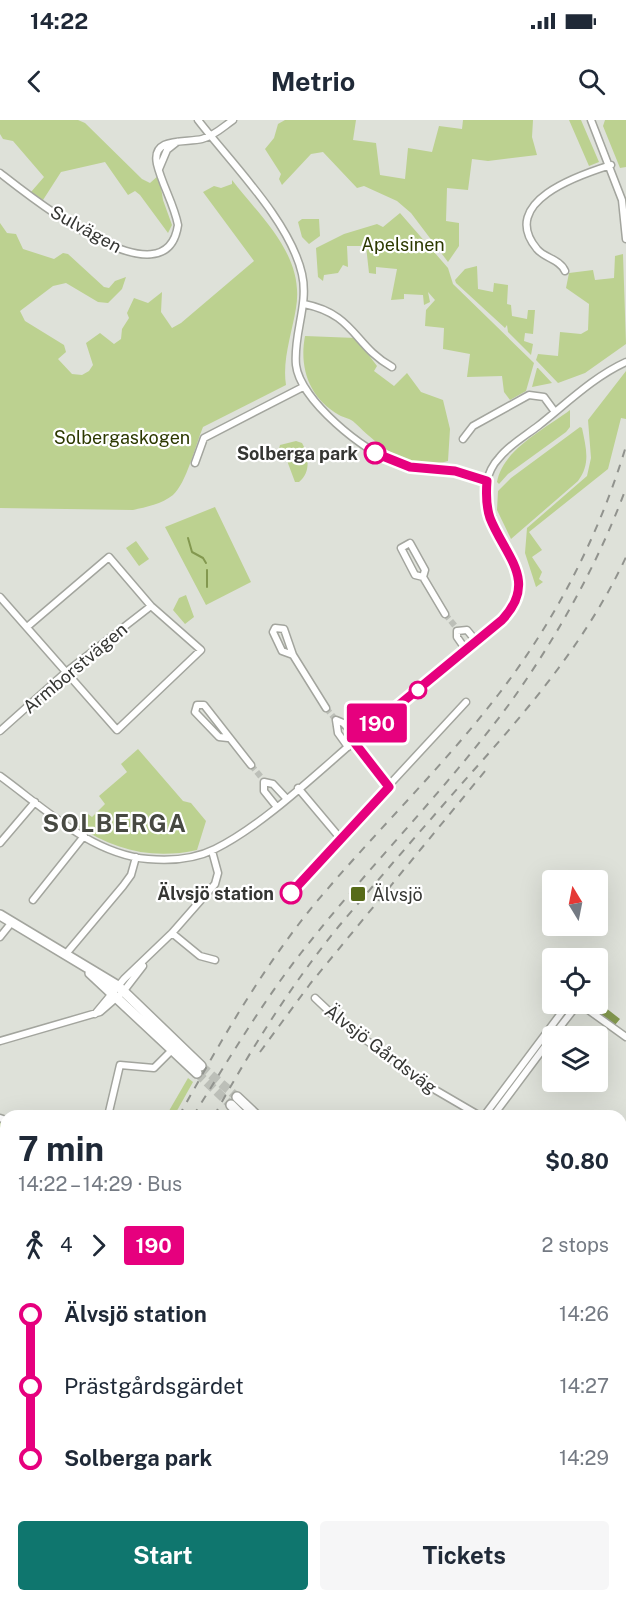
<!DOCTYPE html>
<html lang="en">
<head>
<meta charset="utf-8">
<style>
	body { margin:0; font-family:"Public Sans",sans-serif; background:#f6f6f7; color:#1f2937; height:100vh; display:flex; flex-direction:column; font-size:22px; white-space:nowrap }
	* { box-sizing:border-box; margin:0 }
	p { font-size:20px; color:#747a83 }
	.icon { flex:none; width:33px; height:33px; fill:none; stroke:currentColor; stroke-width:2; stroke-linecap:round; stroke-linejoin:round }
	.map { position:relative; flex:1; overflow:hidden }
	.sheet { position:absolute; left:0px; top:990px; width:627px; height:492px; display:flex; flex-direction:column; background:#fff; border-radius:18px 18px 0 0; box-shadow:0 6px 24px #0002 }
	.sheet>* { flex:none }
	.badge { padding:0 12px; border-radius:4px; font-size:21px; line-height:39px }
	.needle { width:39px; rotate:350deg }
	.controls { position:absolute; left:542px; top:750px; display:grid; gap:12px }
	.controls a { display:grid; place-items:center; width:66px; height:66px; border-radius:6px; background:#fff; box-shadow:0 6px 24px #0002; font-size:30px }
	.map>.badge { position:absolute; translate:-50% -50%; box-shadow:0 0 0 3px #fff }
	.legs { display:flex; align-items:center; gap:9px; height:66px; padding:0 18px; font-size:20px }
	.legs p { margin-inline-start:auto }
	.summary { display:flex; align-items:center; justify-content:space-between; height:102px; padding:0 18px }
	h1 { font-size:33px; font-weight:700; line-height:45px }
	.action { display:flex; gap:12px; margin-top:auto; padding:12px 18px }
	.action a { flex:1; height:69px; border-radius:6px; background:#0f766e; color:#fff; font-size:24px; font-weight:700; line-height:69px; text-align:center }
	.action a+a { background:#f6f6f7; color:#1f2937 }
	ul { padding:0 18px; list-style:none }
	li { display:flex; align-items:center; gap:21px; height:72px; font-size:22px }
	li i { display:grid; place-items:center; width:9px; height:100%; margin:0 8px; background:currentColor }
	li i::after { content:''; width:15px; height:15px; margin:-8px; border:4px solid; border-radius:50%; background:#fff }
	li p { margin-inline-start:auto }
	li:first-child i { background:linear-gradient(#0000 50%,currentColor 0) }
	li:last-child i { background:linear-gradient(currentColor 50%,#0000 0) }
	.status { display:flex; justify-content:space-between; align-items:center; height:42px; padding:0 30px; background:#fff; direction:ltr }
	.status svg { height:16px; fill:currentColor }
	header { display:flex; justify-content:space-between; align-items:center; height:78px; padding:0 18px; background:#fff; font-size:27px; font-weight:700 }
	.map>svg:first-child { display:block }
</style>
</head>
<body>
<div class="status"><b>14:22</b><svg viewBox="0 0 49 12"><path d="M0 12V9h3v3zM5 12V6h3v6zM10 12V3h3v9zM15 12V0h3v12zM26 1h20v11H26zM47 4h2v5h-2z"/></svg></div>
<header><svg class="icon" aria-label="back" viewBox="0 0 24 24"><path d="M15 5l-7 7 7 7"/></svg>Metrio<svg class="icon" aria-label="search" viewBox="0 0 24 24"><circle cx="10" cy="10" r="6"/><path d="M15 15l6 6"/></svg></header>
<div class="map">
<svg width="626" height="1482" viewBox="0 0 626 1482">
	<rect width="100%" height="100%" fill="#dee1d9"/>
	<path fill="#bcd190" d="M0,0H78L85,3L142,59L150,63L159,55L163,80L172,105L168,113L140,75L135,71L128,75L105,42L61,52L43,80L31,72L44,57L13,21L3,19L0,14Z
		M285,0H356L353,20L376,23L380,55L405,59L408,28L432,32L439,6L462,9L463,0H533L532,17L537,35L488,41L472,39L468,70L447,68L446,101L459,103V126L448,142L411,93L397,81L364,66L357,68L323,32L311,34L282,65L279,59L281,54L265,29L274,18L278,4Z
		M569,0H581L599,42L589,46Z
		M605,0H626V47L620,48L603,6Z
		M232,60C261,98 305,135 296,188C292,213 282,240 286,265L203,307C196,324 186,364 173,375C162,384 146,387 133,390L0,388V103L7,113L16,114L23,129L54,139L63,133L68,134L104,167L109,168L115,161L126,157L122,169L108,183L98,182L66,163L53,166L20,191L25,201L64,225L66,232L58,239L72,254L82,255L89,251L93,245L86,223L100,213L114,224L121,219L122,209L129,198L127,193L134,178L148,183L162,172L161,192L172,208L181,203L254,141L203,72L214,66L221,68L232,64Z
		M400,93L448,148L453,164L534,243L526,271L510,280L504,272L502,256L467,257L470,234L443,229L444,208L425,206L426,190L435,180L428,172L430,182L424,185L423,175L404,174V179L391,180L397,149L376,147V154L369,153L366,126H347L348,147L343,145L338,153L324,155L323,161L318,157L316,128L344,114L377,104L383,107Z
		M302,99H319L320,116L309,124L302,117L298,102Z
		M623,134L626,224L585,253L558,263L536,240L538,234L558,236L560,212L581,214L588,210L589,184L566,168L569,153L593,150L595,160L614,158L615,136Z
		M477,146L478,169L493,172L494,163L508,165L507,184L511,185L512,196L527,199L528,190H535L533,214L525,213L524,221L533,224L531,235L508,212L507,205L505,208L456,163L455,160L465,149Z
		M305,216L356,218L377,246L374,251L394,266L407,253L421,272L443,280L450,309L448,341C409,352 381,328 355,303C350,298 344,298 339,295C309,278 299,248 305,216Z
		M537,248H538L552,263L532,267Z
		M626,251V299L621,298L608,349L529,412L542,430L532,437L542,452L539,459L543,462L536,467L525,433L527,408L587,356L591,338L588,300Z
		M570,290V307L566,312L508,354L499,364L497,362C503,329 545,309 570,290Z
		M580,307L582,308C586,328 591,344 578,361L511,419L497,390L498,371L511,358Z
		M296,321L302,323C309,335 311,353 299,362H295L286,338L278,332L280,325Z
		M215,387L251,462L206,485L165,407Z
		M136,421L149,439L139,446L126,428Z
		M186,475L194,497L185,504L173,490L179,478Z
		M138,629L183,681L191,683L206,701L197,730C152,740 114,730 76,705L88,694L92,697L105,684L99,676L127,652L121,644Z
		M188,958L193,962L174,996H166Z
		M0,1001L6,1004V1100L0,1099Z
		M626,1136V1352L621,1347V1143Z
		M6,1301V1330L0,1342V1315Z"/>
	<path fill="#83984f" d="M597,881L620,899L615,905L587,884H597Z"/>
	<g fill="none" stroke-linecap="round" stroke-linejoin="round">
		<path stroke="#83984f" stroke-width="2" d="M188,418L192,432L203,438L206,443
			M207,450V467"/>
		<path stroke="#bcbfb8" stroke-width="6" stroke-dasharray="6 3" stroke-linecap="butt" d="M445,494L455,506
			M326,588L336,600
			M251,645L261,657"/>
		<path stroke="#bcbfb8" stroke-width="9" stroke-dasharray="9 4.5" stroke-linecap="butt" d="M201,946L237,977
			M197,953L231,985"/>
		<g stroke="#a3a59e" stroke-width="9">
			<path id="street" d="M198,0C231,43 290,101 302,154C309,185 293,214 296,245C300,280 365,333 397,343C415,349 433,348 452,350C463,352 475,357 487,361
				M591,0L622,80L626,119
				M159,49L167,30L177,22
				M0,53C27,74 166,187 178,105C174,84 162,65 157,44C151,16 186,23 202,19C214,16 223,7 233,0
				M565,151C560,139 544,138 537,129C498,82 579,55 611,45
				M304,184C355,194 354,226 392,247
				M463,319L473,306L529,275L544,277L555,292
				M195,343L204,318L303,267
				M423,457L415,455L401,428L410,423L425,450L423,457L445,494
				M0,477L117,610L201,530L151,486L109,437L27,507
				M466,530L457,517V511L467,510L476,521
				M293,535L282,531L273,512L275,508L284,509L293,535L326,588
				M336,600L338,613L348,627
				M336,600L343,603L358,618
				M0,611L66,552L151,486
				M228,618L219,617L195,592L197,585H204L251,645
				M354,622L389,667
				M0,656C44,688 91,734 148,739C170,741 195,739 215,729C262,706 317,653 358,618C408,577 467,537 512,490C539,450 480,409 487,362C488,354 493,344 499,338C509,325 525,316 538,306C566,284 593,257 626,242
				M298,668L340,718L466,582
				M276,686L264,671V662L273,664L286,678
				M0,723L35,682
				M33,780L84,716
				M172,813L200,836L215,840
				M0,817L12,802
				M65,835L123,766L131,755L136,737
				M315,878L333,895L420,961L480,996
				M580,884L626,917
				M95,894L124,859L172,813L215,764L218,753L212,731
				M553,916L574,889L587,888
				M0,921L100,892L123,872L143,846
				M108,996L120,945L154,948L171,931
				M484,996L568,884
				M493,996L552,917
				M0,998L6,1000
				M0,1101L6,1102
				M0,1159L6,1157
				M0,1238L6,1227
				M150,1476L181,1482
				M106,1482L113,1476"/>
		</g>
		<g stroke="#a3a59e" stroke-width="12">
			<path id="secondary" d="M0,795L118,866L201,946
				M90,853L197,953
				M237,977L257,996
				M231,985L242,996
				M621,1362L626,1367
				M621,1374L626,1379
				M621,1469L626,1464"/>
		</g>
		<g stroke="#bebfbe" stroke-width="14">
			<path id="primary" d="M621,1118L626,1110
				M621,1133L626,1125
				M588,1476L600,1482
				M605,1476L610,1479
				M478,1482L480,1476
				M493,1482L495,1476"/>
		</g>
		<use href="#street" stroke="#fff" stroke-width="6"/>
		<use href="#secondary" stroke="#fff" stroke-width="9"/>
		<use href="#primary" stroke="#d4e997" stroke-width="10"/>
		<path stroke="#91938e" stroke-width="2" stroke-dasharray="8 8" stroke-linecap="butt" d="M260,932L310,864L490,645
			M179,996C219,924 261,850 313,786C373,714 441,649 498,575C555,501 599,416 626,326
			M193,996C228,941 261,884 301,833C368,747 445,671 510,583C557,517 598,444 626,368
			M214,996C251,929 291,865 339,806C383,754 428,702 473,651C532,585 588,518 626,437
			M0,1349L6,1337
			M0,1381L6,1369
			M435,1476L449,1482
			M454,1476L467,1482"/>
	</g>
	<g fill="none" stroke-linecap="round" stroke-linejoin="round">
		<g stroke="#fff" stroke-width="14">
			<path id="line-1" d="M291,773L389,667L354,622L502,500C539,461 505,436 490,398C486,386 486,373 487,361L455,351L410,347L375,333"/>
		</g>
		<use href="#line-1" stroke="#e6007e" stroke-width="9"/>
	</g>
	<g fill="#fff" stroke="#e6007e" stroke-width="3">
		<circle cx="375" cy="333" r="10"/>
		<circle cx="418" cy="570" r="8"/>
		<circle cx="291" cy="773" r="10"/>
	</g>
	<rect fill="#576b19" stroke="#fff" stroke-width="2" x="350" y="766" width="16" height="16" rx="3"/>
	<g text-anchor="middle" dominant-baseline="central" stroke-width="4.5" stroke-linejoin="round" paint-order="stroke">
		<g font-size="18" fill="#353633" stroke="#fff">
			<text transform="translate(86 109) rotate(29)">Sulvägen</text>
			<text transform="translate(75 548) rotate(-40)">Armborstvägen</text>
			<text transform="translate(381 929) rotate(37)">Älvsjö Gårdsväg</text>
		</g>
		<g font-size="18" fill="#2c3900" stroke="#fff">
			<text x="403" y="124">Apelsinen</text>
			<text x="122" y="317">Solbergaskogen</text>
		</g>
		<g font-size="18" font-weight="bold" fill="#353633" stroke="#fff" text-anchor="end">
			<text x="358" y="333">Solberga park</text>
			<text x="274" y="773">Älvsjö station</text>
		</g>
		<g font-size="18" fill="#353633" stroke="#fff" text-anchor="start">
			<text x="372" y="774">Älvsjö</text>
		</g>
		<g font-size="24" font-weight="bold" letter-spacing="1.5" fill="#474942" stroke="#fff">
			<text x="115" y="703">SOLBERGA</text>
		</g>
	</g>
</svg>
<div class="controls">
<a><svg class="needle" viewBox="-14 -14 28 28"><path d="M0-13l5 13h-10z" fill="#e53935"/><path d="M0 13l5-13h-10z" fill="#747a83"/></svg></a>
<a><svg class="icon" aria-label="locate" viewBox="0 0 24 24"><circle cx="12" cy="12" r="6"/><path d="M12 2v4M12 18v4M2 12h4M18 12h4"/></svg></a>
<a><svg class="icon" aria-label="layers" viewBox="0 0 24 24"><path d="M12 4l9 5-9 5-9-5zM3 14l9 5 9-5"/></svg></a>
</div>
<b class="badge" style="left:377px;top:603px;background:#e6007e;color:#fff">190</b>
<section class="sheet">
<div class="summary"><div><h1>7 min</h1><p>14:22 – 14:29 · Bus</p></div><b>$0.80</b></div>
<div class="legs"><svg class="icon" aria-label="walk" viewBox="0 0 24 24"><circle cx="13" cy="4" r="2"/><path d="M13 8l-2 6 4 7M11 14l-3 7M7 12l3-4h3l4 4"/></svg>4<svg class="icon" aria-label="forward" viewBox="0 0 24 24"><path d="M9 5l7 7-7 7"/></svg><b class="badge" style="background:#e6007e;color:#fff">190</b><p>2 stops</p></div>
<ul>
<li><i style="color:#e6007e"></i><b>Älvsjö station</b><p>14:26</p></li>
<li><i style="color:#e6007e"></i><span>Prästgårdsgärdet</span><p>14:27</p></li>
<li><i style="color:#e6007e"></i><b>Solberga park</b><p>14:29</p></li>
</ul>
<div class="action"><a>Start</a><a>Tickets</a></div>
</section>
</div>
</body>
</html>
